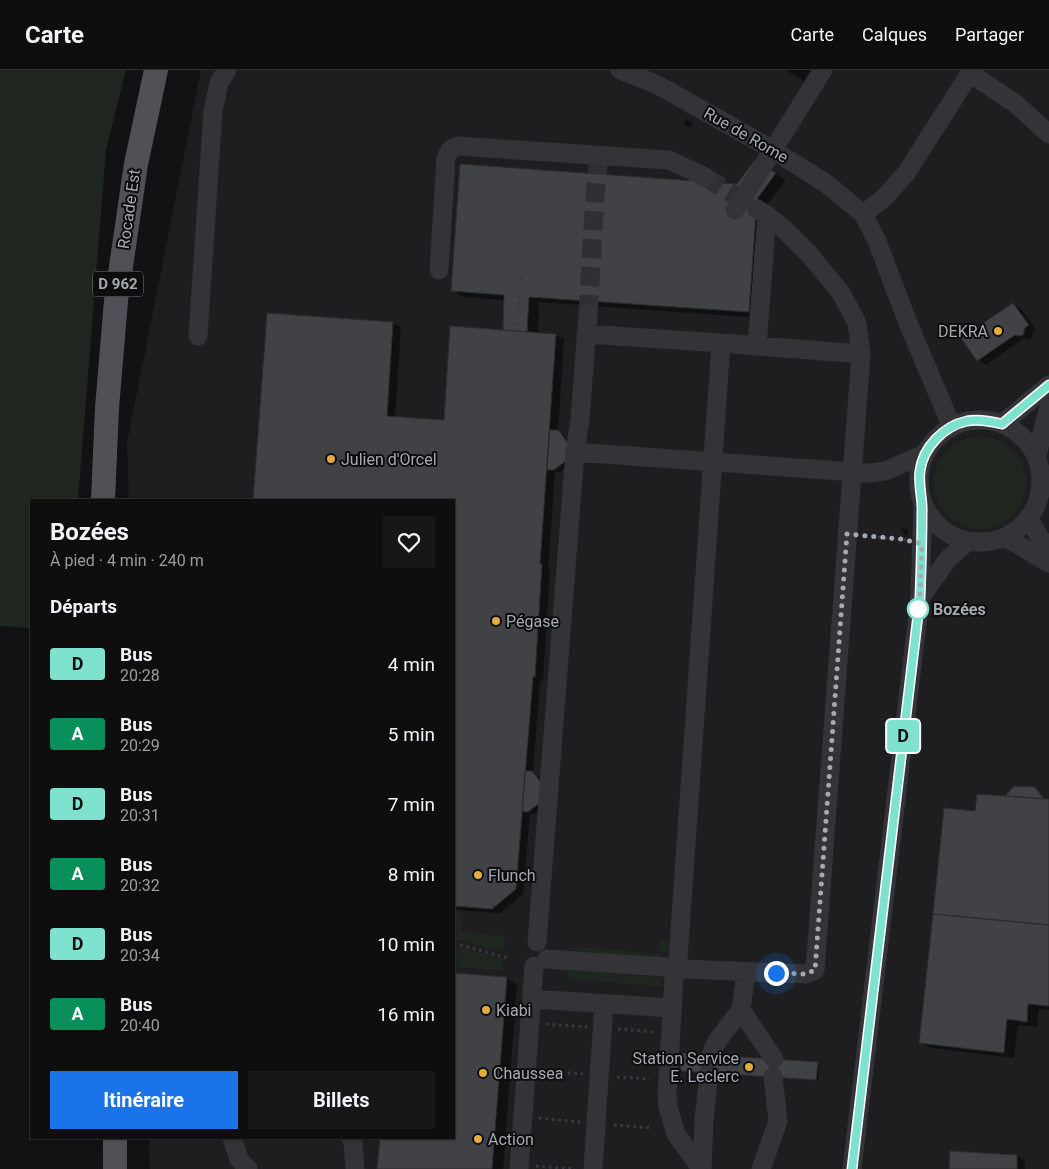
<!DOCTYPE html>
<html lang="fr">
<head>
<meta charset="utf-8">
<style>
	body { margin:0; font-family:Roboto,sans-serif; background:#171718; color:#f1f3f6; height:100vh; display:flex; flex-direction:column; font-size:19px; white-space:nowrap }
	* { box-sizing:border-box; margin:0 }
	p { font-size:16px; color:#9b9c9e }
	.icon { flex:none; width:28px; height:28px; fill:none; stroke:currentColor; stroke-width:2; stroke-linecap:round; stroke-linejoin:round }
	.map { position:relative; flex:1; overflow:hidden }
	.panel { position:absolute; left:30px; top:429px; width:425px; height:640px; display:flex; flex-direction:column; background:#0e0e0f; border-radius:0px; box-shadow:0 1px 4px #0004,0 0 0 1px #2e2e2f }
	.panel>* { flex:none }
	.badge { padding:0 10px; border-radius:4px; font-size:18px; line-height:32px }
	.you { position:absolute; width:25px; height:25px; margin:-12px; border:4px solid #fff; border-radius:50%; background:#1a73e8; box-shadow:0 0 0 8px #1a73e833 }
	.map>.badge { position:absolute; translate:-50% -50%; box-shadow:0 0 0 2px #fff }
	h2 { padding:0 20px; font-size:19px; line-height:45px }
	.round { display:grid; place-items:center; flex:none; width:52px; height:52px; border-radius:0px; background:#171718 }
	.summary { display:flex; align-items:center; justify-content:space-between; height:85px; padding:0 20px }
	h1 { font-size:24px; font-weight:700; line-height:38px }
	.action { display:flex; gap:10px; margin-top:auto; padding:10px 20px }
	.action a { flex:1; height:58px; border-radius:0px; background:#1a73e8; color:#fff; font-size:20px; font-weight:700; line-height:58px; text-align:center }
	.action a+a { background:#171718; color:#f1f3f6 }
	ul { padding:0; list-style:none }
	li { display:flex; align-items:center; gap:15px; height:70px; padding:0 20px }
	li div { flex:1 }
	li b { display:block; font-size:19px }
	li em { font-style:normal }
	li .badge { min-width:55px; font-weight:700; text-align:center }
	header { display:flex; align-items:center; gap:30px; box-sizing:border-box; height:70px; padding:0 25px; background:#0e0e0f; border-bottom:1px solid #2e2e2f }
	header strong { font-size:24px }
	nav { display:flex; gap:28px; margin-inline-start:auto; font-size:18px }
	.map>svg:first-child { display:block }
</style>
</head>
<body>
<header>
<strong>Carte</strong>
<nav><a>Carte</a><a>Calques</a><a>Partager</a></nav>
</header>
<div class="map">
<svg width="1049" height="1099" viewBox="0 0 1049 1099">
	<rect width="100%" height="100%" fill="#121214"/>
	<path fill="#1e1e20" d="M201,0H1049V1099H150L149,1068H454V430H129L127,373Z"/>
	<path fill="#1f2620" d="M0,0H126L106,80L78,430H31V558L0,556Z
		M934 413a46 46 0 1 1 92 0a46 46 0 1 1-92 0Z
		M454,836L460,837L459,845H461V862L505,866L504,882L454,869Z
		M661,870L669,871L668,880L660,885L658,888L568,880L569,876L660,884Z
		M454,876L503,889V901L454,897Z
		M568,900L656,907L666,917L567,909Z"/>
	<path fill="#0007" d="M785,0H811L804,11Z
		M686,49L693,53L691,58L683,54Z
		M766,98L786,110L767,135L760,248L539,232L538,264L556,265L564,270L558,362L563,365L573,377L572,393L560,402H555L548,499L550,500L543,611H540L533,703L537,706L547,718L546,734L534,744H530L523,824L500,843L454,840V430H255L268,244L393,253L401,257L395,348L445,352L504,261L505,230L463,227L453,221L738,115Z
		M1013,235L1021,239L1036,260L1032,263V268L1030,270L1024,268L986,295L978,290L963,269Z
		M903,458L908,460L907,465L902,463Z
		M1037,720L1045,730L1049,731V940L1039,939L1037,957L1018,955L1014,988L931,978L920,972L977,742L1011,728Z
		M454,905L507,908L517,915L503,1099H379L381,1068H454Z
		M817,994L819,995L818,1010L684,1001L682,1000Z
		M1017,1086L1025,1091V1099H950Z"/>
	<path fill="#414246" stroke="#2c2c2f" d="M755,90L776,103L757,129L749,242L529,227L527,262L503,260L504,225L451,221L460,94L737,114Z
		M1013,233L1029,255L1024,259V264L1021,266L1015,265L977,291L961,268Z
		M267,243L393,252L387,346L444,350L450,256L556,264L540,494H542L535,607H533L516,819L492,839L454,836V430H253Z
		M550,360H558L568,373L567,390L554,400H547Z
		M525,701H532L542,714V731L528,742L522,741Z
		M1014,716L1035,717L1044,729L1005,726Z
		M977,724L1049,729V855L933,844L944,738L975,741Z
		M933,844L1049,855V936L1028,934L1027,952L1007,949L1004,983L919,973Z
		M454,903L507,907L492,1099H377L380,1068H454Z
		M682,983L818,992L816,1010L680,1001Z
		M950,1081L1017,1085V1099H949Z"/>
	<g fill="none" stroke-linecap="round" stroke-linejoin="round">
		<path stroke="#2f3034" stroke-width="19" stroke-dasharray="19 9" stroke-linecap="butt" d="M705,107L754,137
			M588,244L595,127L599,85"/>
		<path stroke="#3a3b3f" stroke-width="3" stroke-dasharray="2.5 4" stroke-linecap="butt" d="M516,261L521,206
			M865,466L906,470
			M454,873L507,888
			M546,954L587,957
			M618,959L654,962
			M542,1001L583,1004
			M617,1007L650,1009
			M539,1048L580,1052
			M614,1055L653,1058
			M536,1096L575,1099"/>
		<path stroke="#343438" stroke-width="19" d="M620,0L658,15L773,80L827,114L863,144L877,171L910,258L952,357
			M970,3L1016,34L1049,64
			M773,80L823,0
			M863,144L884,128L907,102L972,0
			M439,200L446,88L450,80L457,76L669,90L705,107
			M586,264L721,273L861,284
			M198,266L213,41L219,13L227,0
			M757,276L767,145
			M919 411a61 61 0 1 1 122 0a61 61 0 1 1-122 0Z
			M1002,354L1049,315
			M575,382L580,349L588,244
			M1037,386L1044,355L1049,338
			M1029,449L1049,483
			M1005,467L1049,493
			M920,528L948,489L968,471
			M537,872L575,382L868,403L885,401L925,384
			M547,889L665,897
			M678,889L721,273
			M684,899L806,904L815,900L861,284L857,253L841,223L809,184L783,158L767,145L757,139
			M746,902L741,940L774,989
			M674,908L667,1025L668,1037L676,1064L701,1099
			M532,929L672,938
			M711,985L717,971L741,940
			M232,1068L239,1089L248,1099
			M351,1068L353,1073L355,1099
			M519,1099L534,896
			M593,1099L604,934
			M702,1099L704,1050L709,1003
			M761,1099L778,1051L773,1007
			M852,1099L920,528L923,433"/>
		<path stroke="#505157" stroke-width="24" d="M103,430L107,338L116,231L136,94L156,0
			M115,1068V1099"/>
		<path stroke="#343438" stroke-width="19" d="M735,140L773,80"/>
	</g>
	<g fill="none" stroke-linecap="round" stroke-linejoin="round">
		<g stroke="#fff" stroke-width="11">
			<path id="line" d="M852,1099L920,528C921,500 922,472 922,443C923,429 918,416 920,401C923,377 944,356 967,351C979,349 990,351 1002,354L1049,315"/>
		</g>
		<use href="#line" stroke="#7fe2cf" stroke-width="8"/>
		<path stroke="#a5a9b3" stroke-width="5" stroke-dasharray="0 9" d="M776,903L806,904L815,900L847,464L901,469L922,474L920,528L918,546V539"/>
	</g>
	<g fill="#e1ab3d" stroke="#0d0d0e" stroke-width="2">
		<circle cx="998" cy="261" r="5"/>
		<circle cx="331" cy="389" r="5"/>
		<circle cx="496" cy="551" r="5"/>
		<circle cx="478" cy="805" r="5"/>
		<circle cx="486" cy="940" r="5"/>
		<circle cx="749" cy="997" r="5"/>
		<circle cx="483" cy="1003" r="5"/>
		<circle cx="478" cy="1069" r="5"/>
	</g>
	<circle fill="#fff" stroke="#7fe2cf" stroke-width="2.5" cx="918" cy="539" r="10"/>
	<g text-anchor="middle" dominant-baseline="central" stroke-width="4" stroke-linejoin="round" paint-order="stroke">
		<rect fill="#0d0d0e" stroke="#777a82" stroke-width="1" x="93" y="201.5" width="50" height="25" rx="4"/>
		<g font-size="15" font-weight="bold" fill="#a5a9b3">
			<text x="118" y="214">D 962</text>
		</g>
		<g font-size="16" fill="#a5a9b3" stroke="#0d0d0e">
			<text transform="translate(746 65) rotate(30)">Rue de Rome</text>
			<text transform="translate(129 139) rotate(-82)">Rocade Est</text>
		</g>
		<g font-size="16" fill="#a5a9b3" stroke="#0d0d0e" text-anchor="start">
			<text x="988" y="261" text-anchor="end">DEKRA</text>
			<text x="341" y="389">Julien d'Orcel</text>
			<text x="506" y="551">Pégase</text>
			<text x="488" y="805">Flunch</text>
			<text x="496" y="940">Kiabi</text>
			<text x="739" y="988" text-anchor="end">Station Service<tspan x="739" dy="18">E. Leclerc</tspan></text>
			<text x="493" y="1003">Chaussea</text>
			<text x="488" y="1069">Action</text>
		</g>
		<g font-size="16" font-weight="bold" fill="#a5a9b3" stroke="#0d0d0e" text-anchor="start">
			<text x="933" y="539">Bozées</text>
		</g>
	</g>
</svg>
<div class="you" style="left:776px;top:903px"></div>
<b class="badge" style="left:903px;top:666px;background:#7fe2cf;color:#111">D</b>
<section class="panel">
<div class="summary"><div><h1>Bozées</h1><p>À pied · 4 min · 240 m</p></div><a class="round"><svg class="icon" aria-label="heart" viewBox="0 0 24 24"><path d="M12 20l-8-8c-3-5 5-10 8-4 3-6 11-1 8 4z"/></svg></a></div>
<h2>Départs</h2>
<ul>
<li><span class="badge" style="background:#7fe2cf;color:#111">D</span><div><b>Bus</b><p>20:28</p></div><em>4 min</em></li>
<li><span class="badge" style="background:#098f5a;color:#fff">A</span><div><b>Bus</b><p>20:29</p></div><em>5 min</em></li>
<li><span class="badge" style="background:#7fe2cf;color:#111">D</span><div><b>Bus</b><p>20:31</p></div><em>7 min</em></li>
<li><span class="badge" style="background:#098f5a;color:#fff">A</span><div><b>Bus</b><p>20:32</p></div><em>8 min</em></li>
<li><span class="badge" style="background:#7fe2cf;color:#111">D</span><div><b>Bus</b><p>20:34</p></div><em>10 min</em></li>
<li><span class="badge" style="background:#098f5a;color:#fff">A</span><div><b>Bus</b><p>20:40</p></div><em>16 min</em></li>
</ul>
<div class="action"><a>Itinéraire</a><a>Billets</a></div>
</section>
</div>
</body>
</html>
